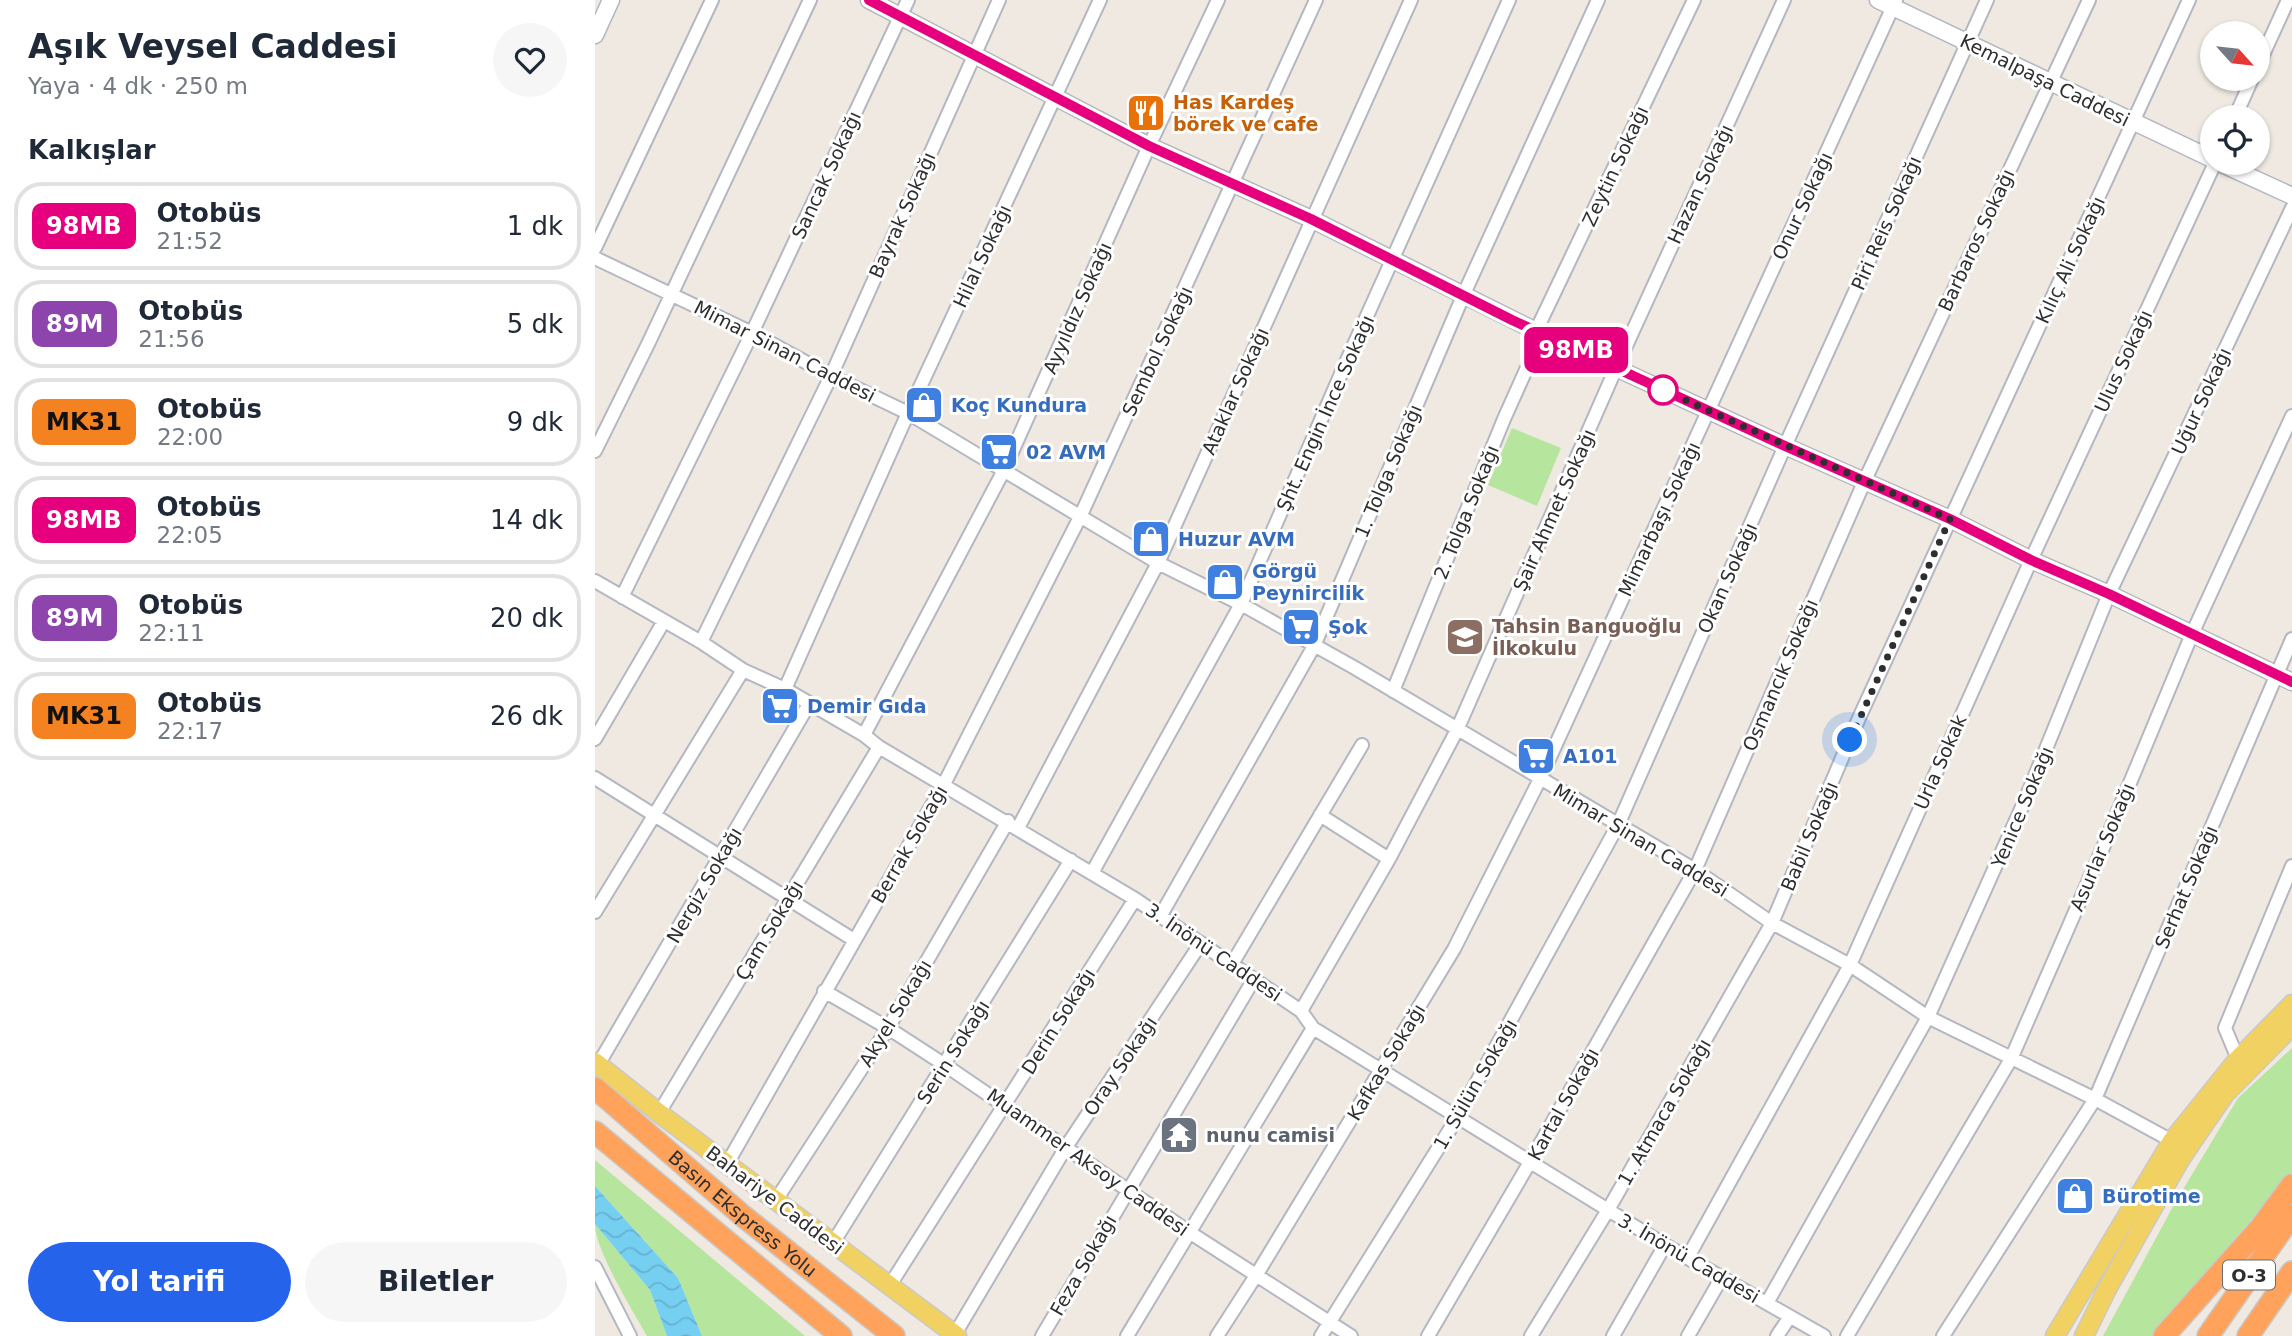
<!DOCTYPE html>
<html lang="tr">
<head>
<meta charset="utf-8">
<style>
	body { margin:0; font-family:"DejaVu Sans",sans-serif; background:#f6f6f7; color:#1f2937; height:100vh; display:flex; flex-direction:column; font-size:26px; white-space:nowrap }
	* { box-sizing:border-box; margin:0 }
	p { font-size:23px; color:#747a83 }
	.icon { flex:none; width:38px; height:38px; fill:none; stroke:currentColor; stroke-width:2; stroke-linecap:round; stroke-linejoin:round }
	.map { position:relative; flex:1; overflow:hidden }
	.sheet { display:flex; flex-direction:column; background:#fff; width:595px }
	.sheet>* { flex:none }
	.badge { padding:0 14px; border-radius:10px; font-size:24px; line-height:46px }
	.needle { width:46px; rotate:117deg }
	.buttons { position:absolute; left:1605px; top:21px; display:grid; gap:14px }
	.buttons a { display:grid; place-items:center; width:70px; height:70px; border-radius:50%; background:#fff; box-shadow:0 2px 5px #0004; font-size:35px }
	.you { position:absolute; width:35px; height:35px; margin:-18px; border:5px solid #fff; border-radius:50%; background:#1a73e8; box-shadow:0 0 0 10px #1a73e833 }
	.map>.badge { position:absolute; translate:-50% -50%; box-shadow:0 0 0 4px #fff }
	h2 { padding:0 28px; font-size:26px; line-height:63px }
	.round { display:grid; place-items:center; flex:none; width:74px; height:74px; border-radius:37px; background:#f6f6f7 }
	.summary { display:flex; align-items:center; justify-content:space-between; height:119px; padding:0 28px }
	h1 { font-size:33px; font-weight:700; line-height:52px }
	.primary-button { display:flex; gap:14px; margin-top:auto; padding:14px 28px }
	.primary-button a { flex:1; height:80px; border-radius:42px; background:#2563eb; color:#fff; font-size:28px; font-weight:700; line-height:80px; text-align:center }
	.primary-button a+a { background:#f6f6f7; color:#1f2937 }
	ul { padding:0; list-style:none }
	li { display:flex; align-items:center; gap:21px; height:88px; margin:0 14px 10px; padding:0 14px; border:4px solid #e0e1e3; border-radius:28px }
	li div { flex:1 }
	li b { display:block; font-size:26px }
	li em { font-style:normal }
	li .badge { min-width:77px; font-weight:700; text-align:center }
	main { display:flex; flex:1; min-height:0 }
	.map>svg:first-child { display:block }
</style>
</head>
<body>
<main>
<section class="sheet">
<div class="summary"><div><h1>Aşık Veysel Caddesi</h1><p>Yaya · 4 dk · 250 m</p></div><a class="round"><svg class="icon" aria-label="heart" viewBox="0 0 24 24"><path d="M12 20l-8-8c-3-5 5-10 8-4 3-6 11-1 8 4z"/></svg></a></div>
<h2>Kalkışlar</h2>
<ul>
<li><span class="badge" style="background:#e6007e;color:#fff">98MB</span><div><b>Otobüs</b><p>21:52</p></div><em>1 dk</em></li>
<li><span class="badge" style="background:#8e44ad;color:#fff">89M</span><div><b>Otobüs</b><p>21:56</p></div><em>5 dk</em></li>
<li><span class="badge" style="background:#f58220;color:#111">MK31</span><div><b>Otobüs</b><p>22:00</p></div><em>9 dk</em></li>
<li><span class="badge" style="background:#e6007e;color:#fff">98MB</span><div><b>Otobüs</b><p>22:05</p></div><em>14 dk</em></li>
<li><span class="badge" style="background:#8e44ad;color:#fff">89M</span><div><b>Otobüs</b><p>22:11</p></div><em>20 dk</em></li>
<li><span class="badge" style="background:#f58220;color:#111">MK31</span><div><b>Otobüs</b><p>22:17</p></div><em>26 dk</em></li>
</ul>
<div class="primary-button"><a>Yol tarifi</a><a>Biletler</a></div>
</section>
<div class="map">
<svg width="1697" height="1336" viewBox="0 0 1697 1336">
	<defs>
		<pattern id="water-waves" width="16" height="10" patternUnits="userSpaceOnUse" patternTransform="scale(1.75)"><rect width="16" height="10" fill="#75cff0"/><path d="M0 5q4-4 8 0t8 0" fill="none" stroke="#66b2ce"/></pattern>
	</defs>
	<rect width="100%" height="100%" fill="#efe9e1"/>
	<path fill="#b6e59e" d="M917,428L966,448L942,506L893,485Z
		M1697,1048V1172L1557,1336H1508L1581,1201L1643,1098Z
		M0,1160L210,1336H107L83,1278L0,1186Z
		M0,1224L55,1290L72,1336H52C38,1311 0,1250 0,1224Z"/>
	<path fill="url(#water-waves)" d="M0,1186L83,1278L107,1336H72L55,1290L0,1224Z"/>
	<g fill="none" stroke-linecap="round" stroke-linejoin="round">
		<g stroke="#b4b7c1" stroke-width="16">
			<path id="minor" d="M1662,68L1693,0
				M1640,117L1657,79
				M0,248L117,0
				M0,258L157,333L236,376L313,413L563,563L646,604L760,668L1100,870L1177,923L1255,965L1333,1017L1500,1099L1577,1141
				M0,451L54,342L215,0
				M0,581L106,642L148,670L190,689L269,735L284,747L540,899L706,1011L718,1028L1070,1245L1229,1336
				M27,597L157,333L313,0
				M106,642L236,376L404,0
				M190,689L313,413L505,0
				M798,691L909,419L935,361L941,331L1099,0
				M269,735L409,470L554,146L623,0
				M0,739L69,621
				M0,778L259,940
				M725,815L794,859
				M423,828L563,563L816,0
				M497,873L646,604L749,367L914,0
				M0,912L148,670
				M566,915L719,646L868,296L1003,0
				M637,964L767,745
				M229,991L293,1028L350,1065L594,1232L756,1336
				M706,1011L794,859L862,730L1021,368L1189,0
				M1643,1059L1630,1028L1697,866
				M3,1065L214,704
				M64,1113L284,747
				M132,1164L349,784L485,517L721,0
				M181,1200L293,1028L413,821
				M238,1243L476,860
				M1093,1257L1255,965L1436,560L1620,163
				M0,1267L35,1336
				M295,1285L540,899
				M1172,1303L1333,1017L1431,798L1514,594L1697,208
				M360,1334L471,1147L606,943
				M447,1336L659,979
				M532,1336L718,1028
				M622,1336L662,1274L859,949L945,779L1301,0
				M726,1336L862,1118L1023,825L1190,446L1392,0
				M833,1336L935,1162L1100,870L1270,480L1494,0
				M936,1336L1013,1210L1177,923L1264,718L1594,0
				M1018,1336L1070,1245
				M1093,1336L1127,1277
				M1182,1336L1194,1318
				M1252,1336L1416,1059L1507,850L1597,634L1697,416
				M1348,1336L1500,1099L1697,639"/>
		</g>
		<g stroke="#b4b7c1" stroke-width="19">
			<path id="secondary" d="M274,0L554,146L716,219L941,331L1190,446L1355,519L1436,560L1514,594L1697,682
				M1283,0L1617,159
				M0,35L16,0
				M1625,163L1697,196"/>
		</g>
		<g stroke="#c9c9c9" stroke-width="21">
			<path id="primary" d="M0,1062L64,1113L362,1336
				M1460,1336L1577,1141L1643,1059L1697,1004
				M1489,1336L1512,1289L1583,1163L1599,1139L1630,1094L1697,1026"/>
		</g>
		<g stroke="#c9c9c9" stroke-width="24">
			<g id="motorway">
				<path id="s1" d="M0,1088L148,1216L299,1336"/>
				<path d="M0,1132L246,1336"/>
				<path d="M1569,1336L1666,1227L1697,1185"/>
				<path d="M1613,1336L1697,1215"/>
				<path d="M1653,1336L1697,1272"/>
			</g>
		</g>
		<use href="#minor" stroke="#fff" stroke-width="12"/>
		<use href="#secondary" stroke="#fff" stroke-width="16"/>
		<use href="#primary" stroke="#f2d163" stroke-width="18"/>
		<use href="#motorway" stroke="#ffa35c" stroke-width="21"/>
	</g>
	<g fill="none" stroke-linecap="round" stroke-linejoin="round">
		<g stroke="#fff" stroke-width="16">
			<path id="line" d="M274,0L554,146L716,219L917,320L1190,446L1355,519L1436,560L1514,594L1697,682"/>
		</g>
		<use href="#line" stroke="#e6007e" stroke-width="10"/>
		<path stroke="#2e2e2e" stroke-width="7" stroke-dasharray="0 12.6" d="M1068,390L1355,519L1255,740"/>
	</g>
	<defs>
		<g id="restaurant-square" transform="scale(2.0125)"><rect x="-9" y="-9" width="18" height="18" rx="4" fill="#e8710a" stroke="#fff"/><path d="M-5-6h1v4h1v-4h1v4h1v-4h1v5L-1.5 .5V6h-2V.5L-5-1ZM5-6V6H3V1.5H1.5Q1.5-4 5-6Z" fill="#fff"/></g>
		<g id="shop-square" transform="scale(2.0125)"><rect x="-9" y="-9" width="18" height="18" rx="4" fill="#3f7fe0" stroke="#fff"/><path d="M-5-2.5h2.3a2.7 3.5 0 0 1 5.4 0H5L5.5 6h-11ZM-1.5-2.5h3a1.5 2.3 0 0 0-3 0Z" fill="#fff"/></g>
		<g id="supermarket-square" transform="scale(2.0125)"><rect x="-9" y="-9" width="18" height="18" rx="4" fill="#3f7fe0" stroke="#fff"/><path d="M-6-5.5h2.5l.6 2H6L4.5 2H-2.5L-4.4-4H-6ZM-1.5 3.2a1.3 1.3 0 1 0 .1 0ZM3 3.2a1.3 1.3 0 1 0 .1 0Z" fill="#fff"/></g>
		<g id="school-square" transform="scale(2.0125)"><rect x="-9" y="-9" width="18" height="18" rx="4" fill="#8d6e63" stroke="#fff"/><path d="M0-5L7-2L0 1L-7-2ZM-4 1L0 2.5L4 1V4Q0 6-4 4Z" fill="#fff"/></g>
		<g id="temple-square" transform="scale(2.0125)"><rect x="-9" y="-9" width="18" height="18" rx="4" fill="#6b7280" stroke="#fff"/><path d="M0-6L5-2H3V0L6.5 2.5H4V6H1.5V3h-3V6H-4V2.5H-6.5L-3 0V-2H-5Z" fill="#fff"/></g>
	</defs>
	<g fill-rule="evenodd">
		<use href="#restaurant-square" x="551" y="113"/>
		<use href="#shop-square" x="329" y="405"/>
		<use href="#supermarket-square" x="404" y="452"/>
		<use href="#shop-square" x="556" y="539"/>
		<use href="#shop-square" x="630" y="582"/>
		<use href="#supermarket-square" x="706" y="627"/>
		<use href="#school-square" x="870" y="637"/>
		<use href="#supermarket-square" x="185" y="706"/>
		<use href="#supermarket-square" x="941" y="756"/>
		<use href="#temple-square" x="584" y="1135"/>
		<use href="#shop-square" x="1480" y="1196"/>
	</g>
	<circle fill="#fff" stroke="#e6007e" stroke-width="3.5" cx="1068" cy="390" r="14"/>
	<g text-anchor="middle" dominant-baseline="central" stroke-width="6" stroke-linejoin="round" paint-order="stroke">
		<rect fill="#fff" stroke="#6d6d6d" stroke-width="2" x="1628" y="1260.5" width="52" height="29" rx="5"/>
		<g font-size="18" font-weight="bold" fill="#2e2e2e">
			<text x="1654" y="1275">O-3</text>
		</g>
		<g font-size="19" fill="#2e2e2e" stroke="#fff">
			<text transform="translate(1450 80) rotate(26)">Kemalpaşa Caddesi</text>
			<text transform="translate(1020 166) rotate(-65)">Zeytin Sokağı</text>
			<text transform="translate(231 175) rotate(-65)">Sancak Sokağı</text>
			<text transform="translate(1105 184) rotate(-65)">Hazan Sokağı</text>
			<text transform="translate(1207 206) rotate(-65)">Onur Sokağı</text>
			<text transform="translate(307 215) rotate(-66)">Bayrak Sokağı</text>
			<text transform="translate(1291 223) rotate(-66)">Piri Reis Sokağı</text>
			<text transform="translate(1381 240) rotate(-65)">Barbaros Sokağı</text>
			<text transform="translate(387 256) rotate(-65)">Hilal Sokağı</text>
			<text transform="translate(1475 260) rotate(-65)">Kılıç Ali Sokağı</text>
			<text transform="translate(482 308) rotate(-66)">Ayyıldız Sokağı</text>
			<text transform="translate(190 351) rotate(27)">Mimar Sinan Caddesi</text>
			<text transform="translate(562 351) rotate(-65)">Sembol Sokağı</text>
			<text transform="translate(1528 361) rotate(-65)">Ulus Sokağı</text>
			<text transform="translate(640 391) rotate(-66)">Ataklar Sokağı</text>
			<text transform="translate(1606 401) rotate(-65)">Uğur Sokağı</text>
			<text transform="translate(730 413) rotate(-66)">Şht. Engin İnce Sokağı</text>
			<text transform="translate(793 471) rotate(-67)">1. Tolga Sokağı</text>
			<text transform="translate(959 510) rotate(-66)">Şair Ahmet Sokağı</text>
			<text transform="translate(871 512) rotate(-68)">2. Tolga Sokağı</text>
			<text transform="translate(1064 519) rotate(-65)">Mimarbaşı Sokağı</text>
			<text transform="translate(1132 578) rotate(-66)">Okan Sokağı</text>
			<text transform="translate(1185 675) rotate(-67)">Osmancık Sokağı</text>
			<text transform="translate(1345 762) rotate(-66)">Urla Sokak</text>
			<text transform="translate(1427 807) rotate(-67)">Yenice Sokağı</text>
			<text transform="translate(1214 836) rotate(-67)">Babil Sokağı</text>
			<text transform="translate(1046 840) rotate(31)">Mimar Sinan Caddesi</text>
			<text transform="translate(314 844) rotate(-60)">Berrak Sokağı</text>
			<text transform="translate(1507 847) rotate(-67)">Asurlar Sokağı</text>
			<text transform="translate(109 885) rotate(-60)">Nergiz Sokağı</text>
			<text transform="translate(1591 887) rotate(-67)">Serhat Sokağı</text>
			<text transform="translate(174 930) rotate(-59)">Çam Sokağı</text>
			<text transform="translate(619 952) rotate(34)">3. İnönü Caddesi</text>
			<text transform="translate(300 1013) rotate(-59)">Akyel Sokağı</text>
			<text transform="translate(463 1021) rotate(-58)">Derin Sokağı</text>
			<text transform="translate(358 1052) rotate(-58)">Serin Sokağı</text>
			<text transform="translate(791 1062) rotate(-59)">Kafkas Sokağı</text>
			<text transform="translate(525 1066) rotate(-56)">Oray Sokağı</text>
			<text transform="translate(880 1084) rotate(-60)">1. Sülün Sokağı</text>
			<text transform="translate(968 1104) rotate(-61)">Kartal Sokağı</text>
			<text transform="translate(1069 1112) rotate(-60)">1. Atmaca Sokağı</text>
			<text transform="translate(493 1162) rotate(35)">Muammer Aksoy Caddesi</text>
			<text transform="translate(180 1200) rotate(37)">Bahariye Caddesi</text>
			<text stroke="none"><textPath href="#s1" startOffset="194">Basın Ekspress Yolu</textPath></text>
			<text transform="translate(1094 1258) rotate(30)">3. İnönü Caddesi</text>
			<text transform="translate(488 1265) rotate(-60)">Feza Sokağı</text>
		</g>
		<g font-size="19" font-weight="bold" fill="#c56008" stroke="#fff" text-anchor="start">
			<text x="578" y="102">Has Kardeş<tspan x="578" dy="22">börek ve cafe</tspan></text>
		</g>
		<g font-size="19" font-weight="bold" fill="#366cbe" stroke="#fff" text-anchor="start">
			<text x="356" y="405">Koç Kundura</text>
			<text x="431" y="452">02 AVM</text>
			<text x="583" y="539">Huzur AVM</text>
			<text x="657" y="571">Görgü<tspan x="657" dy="22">Peynircilik</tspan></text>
			<text x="733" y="627">Şok</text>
			<text x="212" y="706">Demir Gıda</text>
			<text x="968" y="756">A101</text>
			<text x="1507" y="1196">Bürotime</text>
		</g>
		<g font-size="19" font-weight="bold" fill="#785e54" stroke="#fff" text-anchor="start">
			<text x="897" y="626">Tahsin Banguoğlu<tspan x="897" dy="22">İlkokulu</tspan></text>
		</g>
		<g font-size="19" font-weight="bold" fill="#5b616d" stroke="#fff" text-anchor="start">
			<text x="611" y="1135">nunu camisi</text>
		</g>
	</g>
</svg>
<div class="buttons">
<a><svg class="needle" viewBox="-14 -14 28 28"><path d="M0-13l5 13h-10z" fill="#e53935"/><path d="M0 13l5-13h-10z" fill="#747a83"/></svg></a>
<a><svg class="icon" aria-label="locate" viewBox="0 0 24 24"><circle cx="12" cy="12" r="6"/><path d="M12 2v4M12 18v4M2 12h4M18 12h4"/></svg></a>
</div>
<div class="you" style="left:1255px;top:740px"></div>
<b class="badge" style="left:981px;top:350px;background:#e6007e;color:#fff">98MB</b>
</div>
</main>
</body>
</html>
